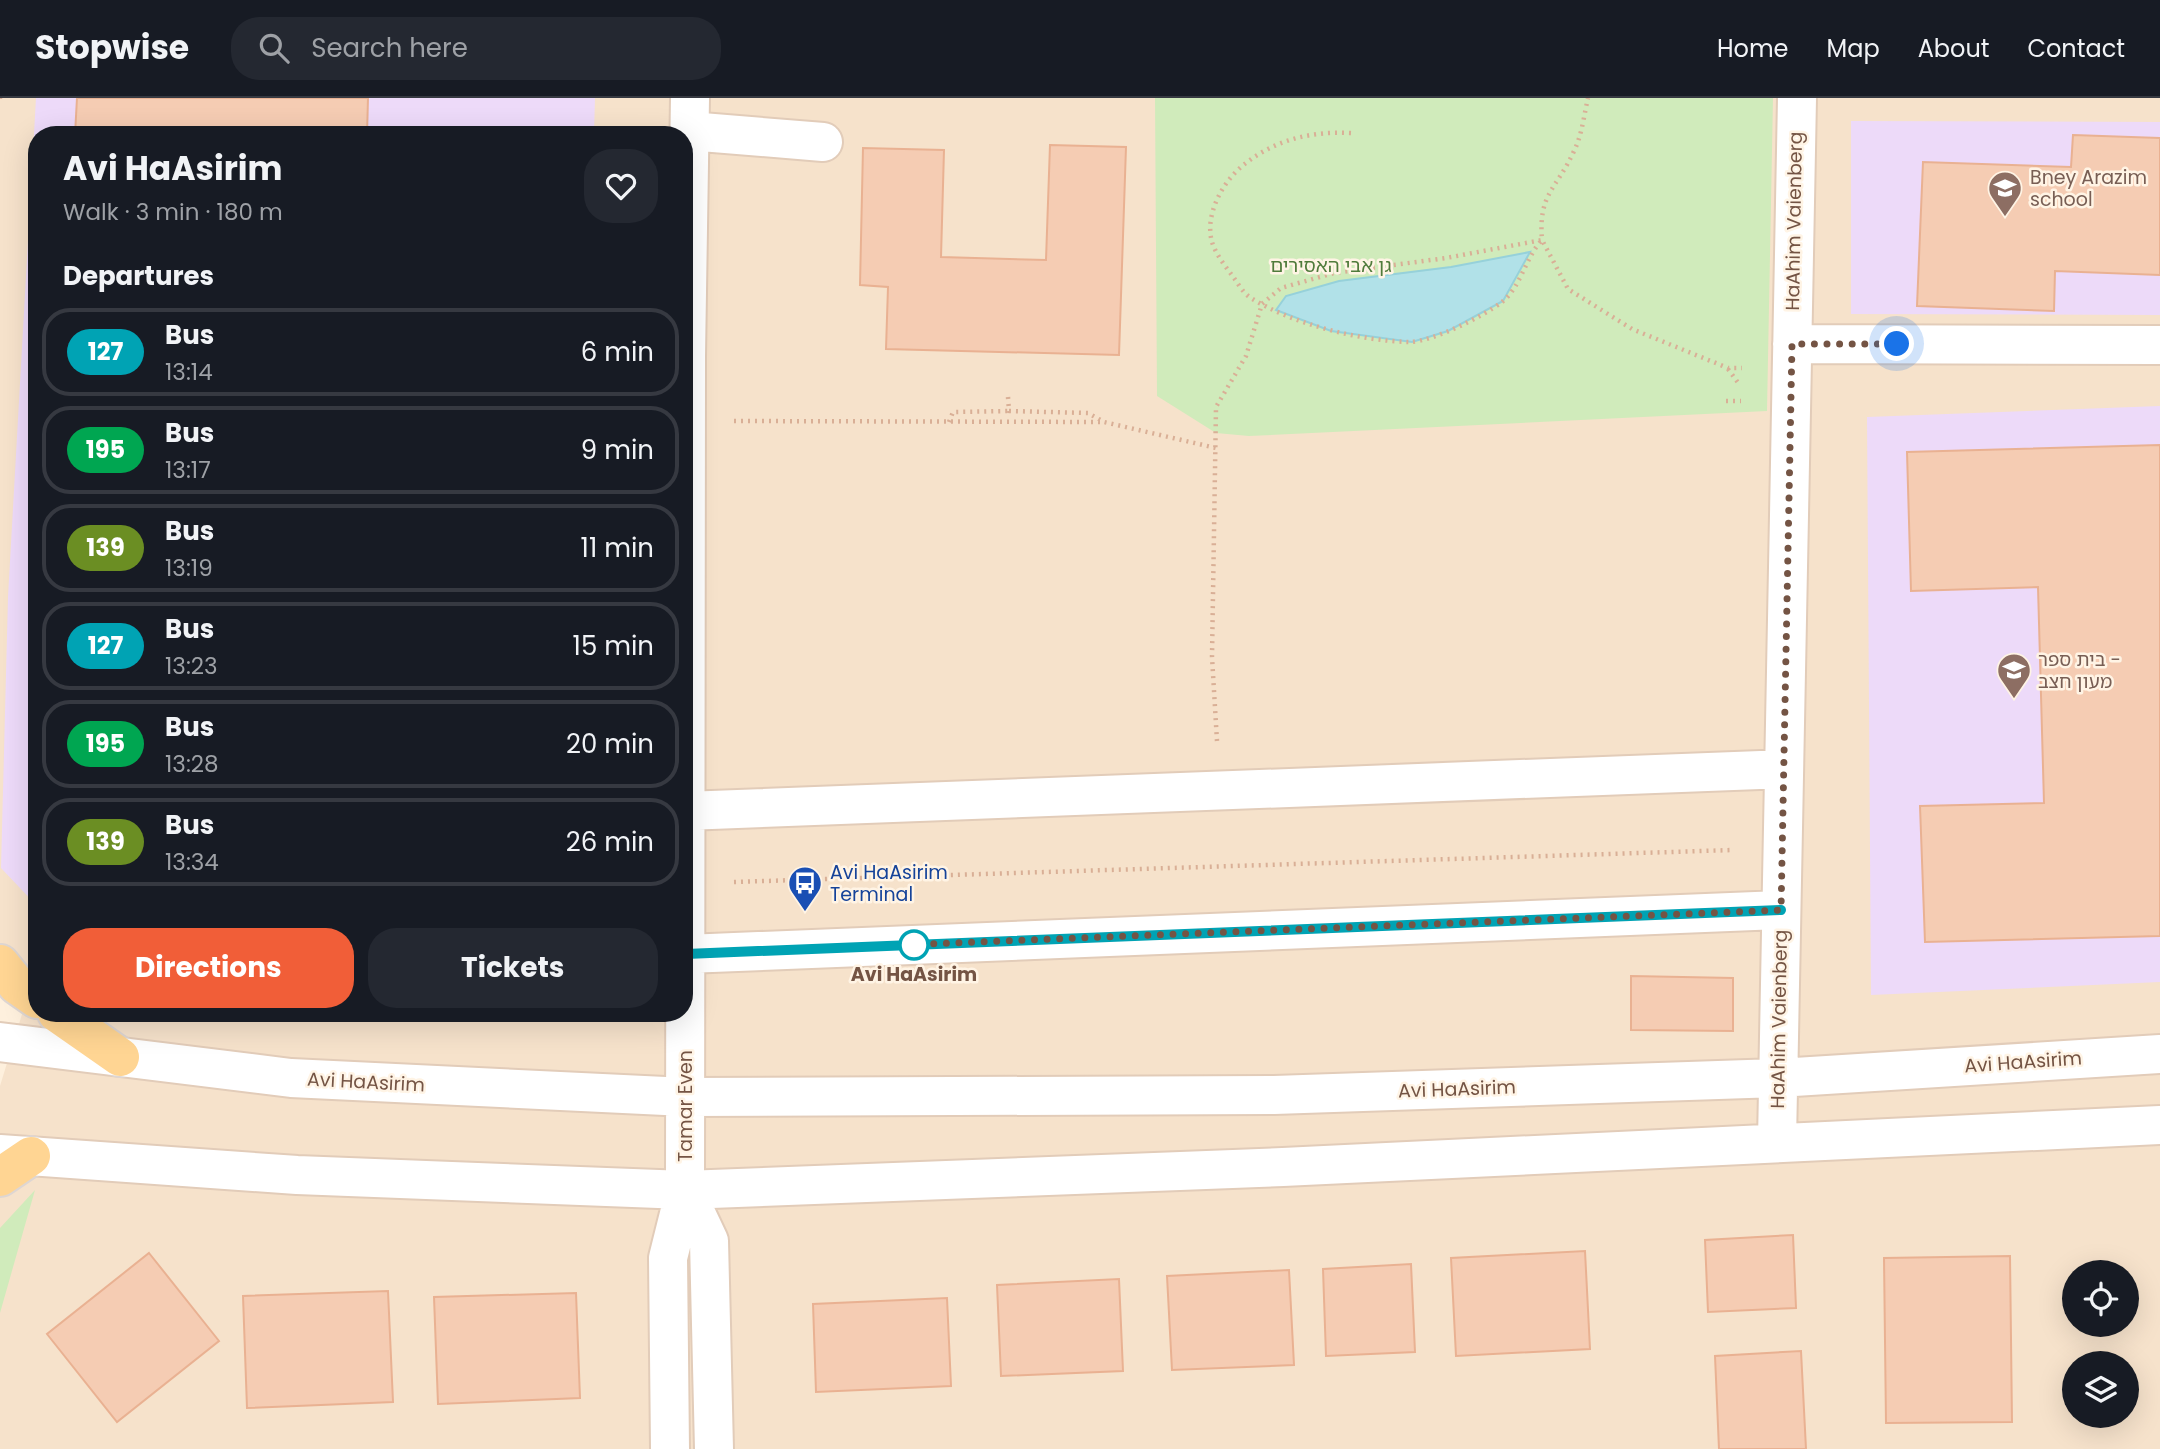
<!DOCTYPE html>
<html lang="en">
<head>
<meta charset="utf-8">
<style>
	body { margin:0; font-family:Poppins,"Noto Sans Hebrew",sans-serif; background:#242831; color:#f1f3f6; height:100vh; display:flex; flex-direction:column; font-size:26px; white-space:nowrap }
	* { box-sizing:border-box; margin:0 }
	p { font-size:23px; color:#9ea1a6 }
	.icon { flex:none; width:38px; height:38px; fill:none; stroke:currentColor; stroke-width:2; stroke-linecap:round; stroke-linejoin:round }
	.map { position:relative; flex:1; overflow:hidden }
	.panel { position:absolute; left:28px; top:28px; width:665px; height:896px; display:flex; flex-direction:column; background:#171b24; border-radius:28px; box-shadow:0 7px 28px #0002 }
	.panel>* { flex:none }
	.badge { padding:0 14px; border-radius:23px; font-size:24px; line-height:46px }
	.tools { position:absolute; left:2062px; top:1162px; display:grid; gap:14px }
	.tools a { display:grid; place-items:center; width:77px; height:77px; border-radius:50%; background:#171b24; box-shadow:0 7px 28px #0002; font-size:35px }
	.you { position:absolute; width:35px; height:35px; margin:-18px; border:5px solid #fff; border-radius:50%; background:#1a73e8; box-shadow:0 0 0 10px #1a73e833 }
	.map>.badge { position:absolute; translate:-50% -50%; box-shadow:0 0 0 4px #fff }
	h2 { padding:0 35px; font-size:26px; line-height:63px }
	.round { display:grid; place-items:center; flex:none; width:74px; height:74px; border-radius:28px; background:#242831 }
	.head { display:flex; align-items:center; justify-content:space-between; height:119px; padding:0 35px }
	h1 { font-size:33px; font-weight:700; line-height:52px }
	.button { display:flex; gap:14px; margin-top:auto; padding:14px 35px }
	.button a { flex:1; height:80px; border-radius:28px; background:#f15e38; color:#fff; font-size:28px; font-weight:700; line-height:80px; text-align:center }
	.button a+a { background:#242831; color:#f1f3f6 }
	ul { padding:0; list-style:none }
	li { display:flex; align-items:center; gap:21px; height:88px; margin:0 14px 10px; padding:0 21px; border:4px solid #363941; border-radius:28px }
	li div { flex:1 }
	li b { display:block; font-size:26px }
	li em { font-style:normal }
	li .badge { min-width:77px; font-weight:700; text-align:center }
	header { display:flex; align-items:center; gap:42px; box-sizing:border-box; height:98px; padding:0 35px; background:#171b24; border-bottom:2px solid #363941 }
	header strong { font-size:33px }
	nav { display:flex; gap:38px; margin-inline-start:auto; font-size:24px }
	.search { width:490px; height:63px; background:#242831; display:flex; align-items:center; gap:18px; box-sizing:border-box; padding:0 24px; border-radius:28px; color:#9ea1a6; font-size:26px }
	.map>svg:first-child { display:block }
</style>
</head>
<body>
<header>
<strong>Stopwise</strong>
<div class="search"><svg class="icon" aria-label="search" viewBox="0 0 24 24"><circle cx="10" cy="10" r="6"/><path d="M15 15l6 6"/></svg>Search here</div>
<nav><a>Home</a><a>Map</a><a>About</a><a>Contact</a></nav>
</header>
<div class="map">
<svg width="2160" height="1351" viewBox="0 0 2160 1351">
	<rect width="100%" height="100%" fill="#fef0dd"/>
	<path fill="#f6e2cb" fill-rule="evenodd" d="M0,0H2160V1351H0V988L34,877L0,872ZM37,37H684V915H37ZM2074,1174H2126V1227H2074ZM2074,1265H2126V1318H2074Z"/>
	<path fill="#eddaf9" d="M36,0H595L594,35L37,37V808L1,770L8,499Z
		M1851,23L2160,24V217L1851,216Z
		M2160,308V884L1871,897L1867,319Z"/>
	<path fill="#d0ebbb" d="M1155,0H1773L1767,313L1249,338L1216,335L1157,298Z
		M35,1092L0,1215V1130Z"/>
	<path fill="#b1e1e8" stroke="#96d1da" stroke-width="2" d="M1530,154L1503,203L1448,233L1412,244L1331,233L1276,212L1286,198L1339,183L1451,169Z"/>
	<path fill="#f5ccb3" stroke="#e9b192" stroke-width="2" d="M77,0H368L367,37H75Z
		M2073,37L2160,40V177L2055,173L2054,213L1917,208L1923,64L2071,69Z
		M1050,47L1126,49L1119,257L886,251L888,189L860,187L863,50L944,52L941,159L1046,162Z
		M2160,347V838L1925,844L1920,708L2044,705L2038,489L1911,493L1907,354Z
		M1631,878L1733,880V933L1631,932Z
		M1793,1137L1796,1210L1708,1214L1705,1142Z
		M1585,1153L1590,1251L1456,1258L1451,1160Z
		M149,1155L219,1243L117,1324L47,1236Z
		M2010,1158L2012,1324L1886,1325L1884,1160Z
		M1411,1166L1415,1254L1326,1258L1323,1171Z
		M1289,1172L1294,1267L1172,1272L1167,1178Z
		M1119,1181L1123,1273L1001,1278L997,1187Z
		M388,1193L393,1304L247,1310L243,1198Z
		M576,1195L580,1300L438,1306L434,1199Z
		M947,1200L951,1288L816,1294L813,1206Z
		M1801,1253L1806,1351H1719L1715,1258Z"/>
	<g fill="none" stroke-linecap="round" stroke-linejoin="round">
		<g stroke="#e2ccb9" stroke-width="42">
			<path id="minor" d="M689,33L823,44
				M1792,246L2160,247
				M685,713L1784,671
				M686,856L1781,812
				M0,944L291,980L686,999L1274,997L1778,980L2160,956
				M1777,1043L1797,0
				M0,1056L297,1077L685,1092L1283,1069L2160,1027
				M685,1092L709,1143L714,1351
				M670,1351L668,1160L685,1092L686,259L690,0"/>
		</g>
		<g stroke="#ded6d2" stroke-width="42">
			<path id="major" d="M0,866L17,887L37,901
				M57,915L120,959
				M0,1079L31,1058"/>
		</g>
		<path stroke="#d9af96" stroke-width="4.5" stroke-dasharray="2 5" stroke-linecap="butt" d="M0,1V0
			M1351,35C1313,33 1277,41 1246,65C1224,81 1204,116 1212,144C1216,157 1226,169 1234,180C1239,187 1244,196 1251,200C1292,226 1361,243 1409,244C1432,244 1484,218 1502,204C1521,189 1525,160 1542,142L1568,191L1632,231L1728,270H1742
			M1728,271L1739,286
			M1008,299L1009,313L1088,315L1104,324L1216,350
			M1726,303H1741
			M734,323L1104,324
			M949,324L953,314L1009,313
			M1217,643L1212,559L1216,309L1246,258L1262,206L1281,190L1334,175L1446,160L1542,142C1538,95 1557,91 1574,53C1582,37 1584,17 1588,0
			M734,784L1733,752"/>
		<use href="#minor" stroke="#fff" stroke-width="38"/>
		<use href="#major" stroke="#ffd593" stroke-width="38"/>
	</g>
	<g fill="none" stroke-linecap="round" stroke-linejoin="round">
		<g stroke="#fff" stroke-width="16">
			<path id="line" d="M686,856L1781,812"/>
		</g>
		<use href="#line" stroke="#00a3b4" stroke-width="10"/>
		<path stroke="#745444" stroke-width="7" stroke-dasharray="0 12.6" d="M914,847H905L1781,812L1792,246H1897"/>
	</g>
	<defs>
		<g id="school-pin" transform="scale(1.75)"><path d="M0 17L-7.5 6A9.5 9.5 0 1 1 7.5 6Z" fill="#8d6e63" stroke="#fff4e5"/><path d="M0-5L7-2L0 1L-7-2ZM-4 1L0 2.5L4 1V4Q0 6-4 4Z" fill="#fff"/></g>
		<g id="bus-pin" transform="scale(1.75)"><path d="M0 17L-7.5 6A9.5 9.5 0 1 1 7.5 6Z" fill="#1a4fb4" stroke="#fff4e5"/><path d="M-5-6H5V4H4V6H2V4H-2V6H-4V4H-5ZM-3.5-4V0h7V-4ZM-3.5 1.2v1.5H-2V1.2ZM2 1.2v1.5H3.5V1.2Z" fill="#fff"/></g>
	</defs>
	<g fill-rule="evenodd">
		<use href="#school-pin" x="2005" y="90"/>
		<use href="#school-pin" x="2014" y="572"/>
		<use href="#bus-pin" x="805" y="785"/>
	</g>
	<circle fill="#fff" stroke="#00a3b4" stroke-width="3.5" cx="914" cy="847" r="14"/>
	<g text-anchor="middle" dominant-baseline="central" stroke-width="5" stroke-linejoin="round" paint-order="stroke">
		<g font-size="19" fill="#785e54" stroke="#fff4e5" text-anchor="start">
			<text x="2030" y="79">Bney Arazim<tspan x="2030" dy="22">school</tspan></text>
			<text x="2038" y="561">בית ספר -<tspan x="2038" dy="22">מעון חצב</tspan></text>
		</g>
		<g font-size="19" fill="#745444" stroke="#fff4e5">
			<text transform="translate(1794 123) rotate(-89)">HaAhim Vaienberg</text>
			<text transform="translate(1779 921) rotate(-89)">HaAhim Vaienberg</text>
			<text transform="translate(2023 964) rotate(-4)">Avi HaAsirim</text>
			<text transform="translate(366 984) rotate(3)">Avi HaAsirim</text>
			<text transform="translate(1457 991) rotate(-2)">Avi HaAsirim</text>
			<text transform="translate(685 1008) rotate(-90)">Tamar Even</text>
		</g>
		<g font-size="19" fill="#507b3b" stroke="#fff4e5">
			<text x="1331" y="167">גן אבי האסירים</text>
		</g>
		<g font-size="19" fill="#164399" stroke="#fff4e5" text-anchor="start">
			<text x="830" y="774">Avi HaAsirim<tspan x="830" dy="22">Terminal</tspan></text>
		</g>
		<g font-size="19" font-weight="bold" fill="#745444" stroke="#fff4e5">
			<text x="914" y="876">Avi HaAsirim</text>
		</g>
	</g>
</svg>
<div class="tools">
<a><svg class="icon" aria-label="locate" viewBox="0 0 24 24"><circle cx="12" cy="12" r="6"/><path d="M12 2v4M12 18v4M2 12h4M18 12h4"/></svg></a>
<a><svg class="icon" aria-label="layers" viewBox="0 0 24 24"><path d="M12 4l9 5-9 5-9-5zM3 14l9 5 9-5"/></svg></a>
</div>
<div class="you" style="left:1897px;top:246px"></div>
<section class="panel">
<div class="head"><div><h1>Avi HaAsirim</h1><p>Walk · 3 min · 180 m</p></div><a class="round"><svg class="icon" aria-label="heart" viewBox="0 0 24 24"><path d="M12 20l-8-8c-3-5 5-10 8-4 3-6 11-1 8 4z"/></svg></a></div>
<h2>Departures</h2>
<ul>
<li><span class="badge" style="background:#00a3b4;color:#fff">127</span><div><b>Bus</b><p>13:14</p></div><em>6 min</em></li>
<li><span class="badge" style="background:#00a651;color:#fff">195</span><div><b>Bus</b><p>13:17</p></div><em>9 min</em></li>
<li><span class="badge" style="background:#6b8e23;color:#fff">139</span><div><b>Bus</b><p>13:19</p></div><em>11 min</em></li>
<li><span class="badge" style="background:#00a3b4;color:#fff">127</span><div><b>Bus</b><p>13:23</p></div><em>15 min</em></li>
<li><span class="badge" style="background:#00a651;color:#fff">195</span><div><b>Bus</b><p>13:28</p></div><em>20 min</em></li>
<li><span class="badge" style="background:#6b8e23;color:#fff">139</span><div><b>Bus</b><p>13:34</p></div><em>26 min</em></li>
</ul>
<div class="button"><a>Directions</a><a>Tickets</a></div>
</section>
</div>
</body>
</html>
